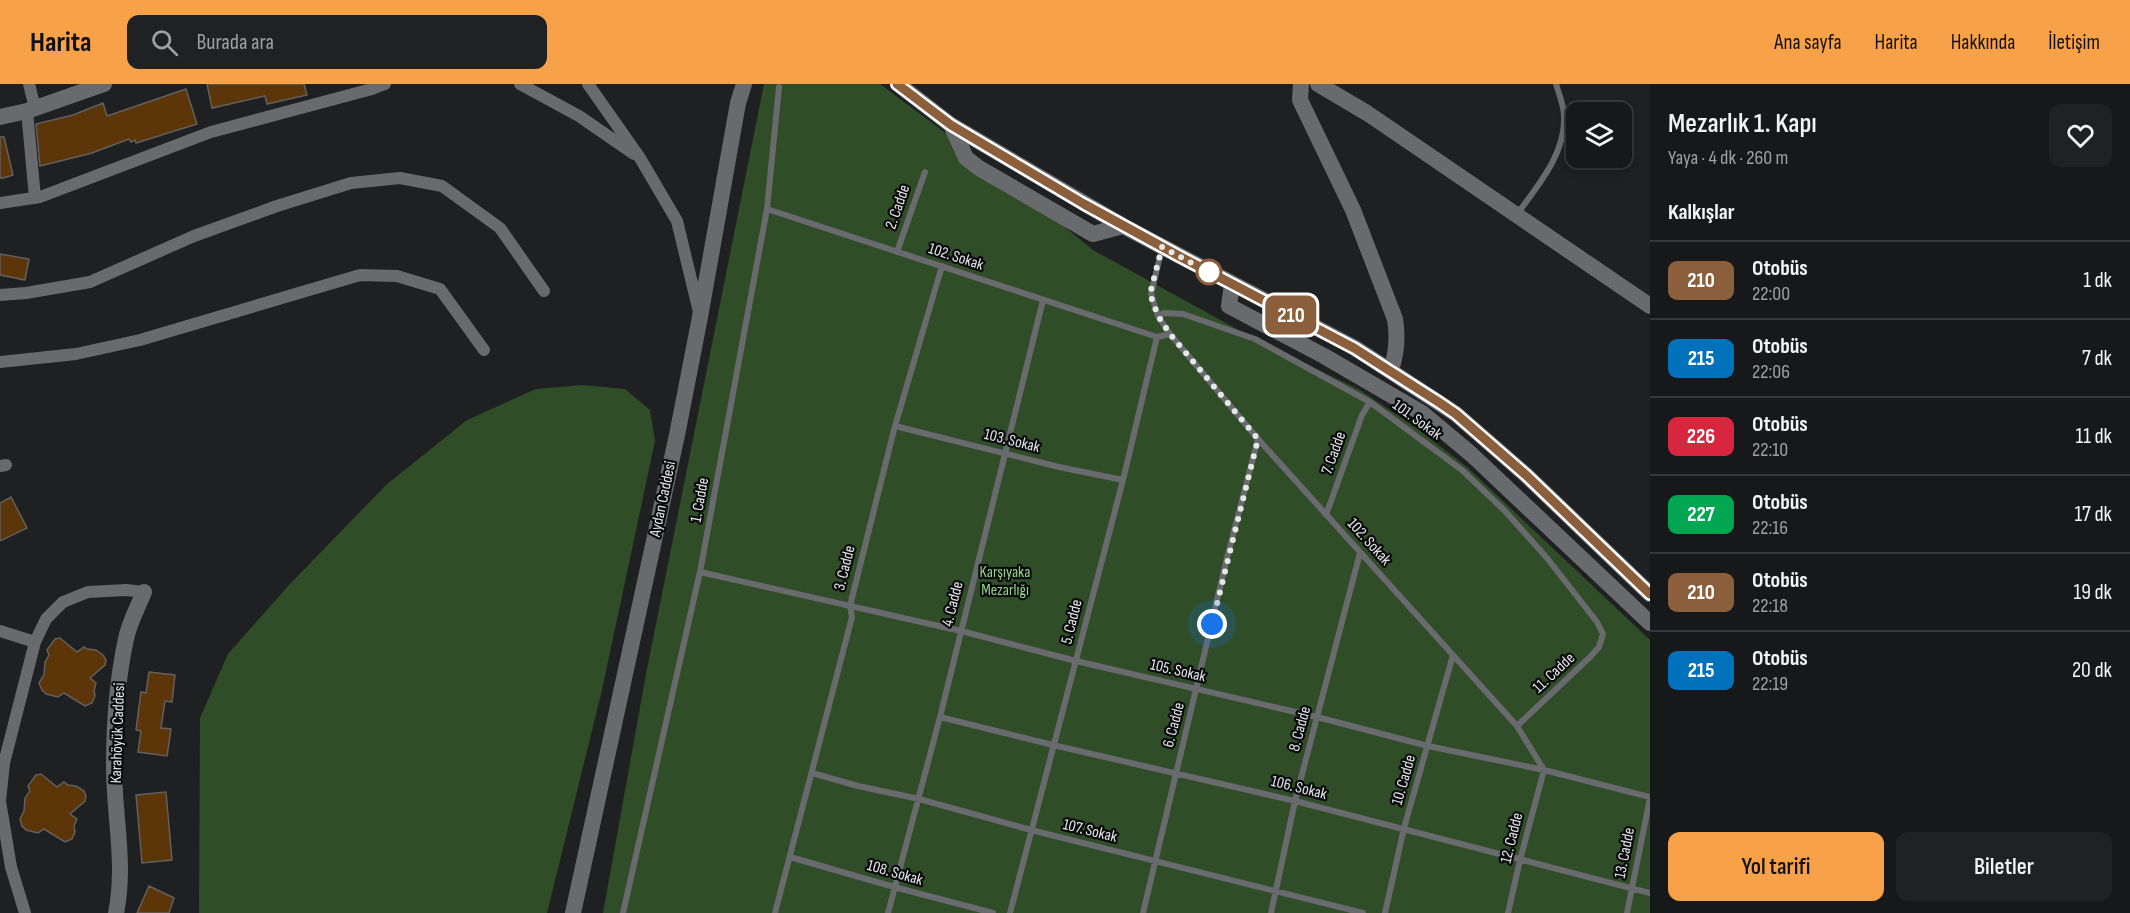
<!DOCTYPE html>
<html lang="tr">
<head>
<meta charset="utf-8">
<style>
	body { margin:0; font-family:"Sofia Sans Condensed",sans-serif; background:#202123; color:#f1f3f6; height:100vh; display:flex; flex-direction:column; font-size:22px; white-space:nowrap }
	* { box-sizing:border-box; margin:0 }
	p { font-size:20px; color:#9ea0a2 }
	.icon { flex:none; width:33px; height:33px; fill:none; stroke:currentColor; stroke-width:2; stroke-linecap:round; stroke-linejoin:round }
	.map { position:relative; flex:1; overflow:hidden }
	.panel { display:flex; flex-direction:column; background:#17181a; width:480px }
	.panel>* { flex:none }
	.badge { padding:0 12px; border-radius:9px; font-size:21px; line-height:39px }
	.tools { position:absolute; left:1566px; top:18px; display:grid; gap:12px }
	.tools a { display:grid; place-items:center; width:66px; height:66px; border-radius:12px; background:#17181a; box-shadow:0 3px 9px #0003,0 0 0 2px #363739; font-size:30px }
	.you { position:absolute; width:30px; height:30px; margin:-15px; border:4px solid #fff; border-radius:50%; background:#1a73e8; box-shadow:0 0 0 9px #1a73e833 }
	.map>.badge { position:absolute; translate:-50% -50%; box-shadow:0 0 0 3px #fff }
	h2 { padding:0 18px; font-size:22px; line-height:54px }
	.round { display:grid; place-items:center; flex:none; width:63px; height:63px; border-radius:12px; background:#202123 }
	.head { display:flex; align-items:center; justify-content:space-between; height:102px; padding:0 18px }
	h1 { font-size:28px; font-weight:600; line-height:45px }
	.action { display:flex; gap:12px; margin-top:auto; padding:12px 18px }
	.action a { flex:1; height:69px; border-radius:12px; background:#f7a248; color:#111; font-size:24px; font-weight:600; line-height:69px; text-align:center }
	.action a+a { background:#202123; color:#f1f3f6 }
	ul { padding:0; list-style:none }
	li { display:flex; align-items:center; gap:18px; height:78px; padding:0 18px; border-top:2px solid #363739 }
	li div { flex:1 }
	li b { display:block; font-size:22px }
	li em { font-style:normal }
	li .badge { min-width:66px; font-weight:700; text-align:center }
	header { display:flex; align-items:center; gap:36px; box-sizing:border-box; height:84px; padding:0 30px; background:#f7a248; color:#111 }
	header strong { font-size:28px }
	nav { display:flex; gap:33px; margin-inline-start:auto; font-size:21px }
	.search { width:420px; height:54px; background:#202123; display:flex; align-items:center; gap:15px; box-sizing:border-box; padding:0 21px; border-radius:12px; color:#9ea0a2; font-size:22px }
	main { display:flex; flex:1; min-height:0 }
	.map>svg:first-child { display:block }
</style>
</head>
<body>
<header>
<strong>Harita</strong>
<div class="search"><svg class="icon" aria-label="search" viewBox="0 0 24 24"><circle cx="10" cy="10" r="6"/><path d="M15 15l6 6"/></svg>Burada ara</div>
<nav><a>Ana sayfa</a><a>Harita</a><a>Hakkında</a><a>İletişim</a></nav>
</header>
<main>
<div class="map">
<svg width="1650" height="829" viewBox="0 0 1650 829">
	<rect width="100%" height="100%" fill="#1f2022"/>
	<path fill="#2f4e28" d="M764,0H880L999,89L1093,166L1255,255L1360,306L1415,343L1467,383L1650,556V829H603L646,590Z
		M583,301L625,305L650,326L655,357L602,606L547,829H199L200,634L228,570L289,501L386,401L467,336L536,305Z"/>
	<path fill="#5c3509" stroke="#62605d" stroke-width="1.5" d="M207,0H304L307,11L267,20L265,12L212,24Z
		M186,5L197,40L136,59L135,56L131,58L129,55L92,69L40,82L36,40L73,31L103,19L107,32Z
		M0,53H4L13,91L3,94H0Z
		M0,170L29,175L25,196L0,191Z
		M11,413L27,444L0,457V419Z
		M60,554L77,568L84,563L87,565L96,566L103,571L106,576L105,581L90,594L96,599L94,607L95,612L92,619L85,622L64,609L58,613L46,610L42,606L39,599L44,591L45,578L49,571L47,566L55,555Z
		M149,588L175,591L172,618L165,617L161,644L171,645L167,672L138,668L141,647L136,646L141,608L146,609Z
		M41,690L57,703L64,698L68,701L76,702L84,707L86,712L85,717L70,730L77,735L74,742L75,748L72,755L65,758L44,745L38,749L26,746L22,742L20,735L24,727L25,714L30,707L28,702L36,691Z
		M166,708L172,776L142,779L136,711Z
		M149,802L174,814L169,829H137Z"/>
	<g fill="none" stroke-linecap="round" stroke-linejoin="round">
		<path stroke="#696a6d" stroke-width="6" d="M767,125L1157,253L1170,250
			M1518,129C1538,101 1566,69 1564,32C1564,22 1559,10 1556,0
			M1162,164L1151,210L1158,232L1170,250L1258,355L1517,642L1544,686L1520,776L1508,829
			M897,168L925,88
			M1158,232L1164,229L1183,230L1255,255L1370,318L1462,386L1505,427L1547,474L1597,538L1603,550L1599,563L1590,573L1517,642
			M895,342L1059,383L1123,396
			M1326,431L1362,331L1370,318
			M700,488L961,547L1076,577L1317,633L1428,662L1544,686L1650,713
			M940,633L1053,661L1295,717L1650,809
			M812,689L858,702L919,715L1031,746L1363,829
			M790,773L894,803L993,829
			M623,829L700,488L767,125L779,3
			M775,829L852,533L850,522L895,342L942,182
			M888,829L940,633L1043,216
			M1010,829L1123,396L1157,253
			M1143,829L1227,474L1258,355
			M1271,829L1295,717L1360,469
			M1385,829L1404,744L1453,571
			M1627,829L1650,714"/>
		<path stroke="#696a6d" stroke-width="12" d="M29,0L35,24
			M520,0L579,32L634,70
			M588,0L640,74L677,137L699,228
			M27,27L35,114
			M0,119L40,113L211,48L372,5L385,0
			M0,211L26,209L90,198L194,152L277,122L351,99L400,94L442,102L500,144L544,207
			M0,278L76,270L140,256L360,191L397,192L440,205L484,266
			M0,382L6,381
			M0,547L35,558
			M25,829L11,783L0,717L4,679L35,558L46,535L63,518L88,508L126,506L144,508"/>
		<path stroke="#696a6d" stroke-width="16" d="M898,0L951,41L1123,142L1355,264L1456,330L1526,391L1650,510
			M1301,0L1300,16L1353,126L1395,235C1398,253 1397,268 1391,286
			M1318,0L1367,29L1650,222
			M0,33L27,27L104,0
			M951,41L966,74L979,84L1093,150L1123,142
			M1232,200L1229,222L1324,272L1422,329L1471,370L1650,539
			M116,829C126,780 114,732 114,683C114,641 117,596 126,555C129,539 138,523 144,508
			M573,829L677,351L700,233L738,19L744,0"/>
	</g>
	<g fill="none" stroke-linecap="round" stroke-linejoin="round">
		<g stroke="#fff" stroke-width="14">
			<path id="line" d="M897,0L951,41L1084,120L1179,172L1354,264L1440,319L1456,330L1526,391L1650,510"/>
		</g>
		<use href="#line" stroke="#8b5e3c" stroke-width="9"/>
		<path stroke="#e6e7e9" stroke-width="6" stroke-dasharray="0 10.8" d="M1209,188L1214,191L1162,163L1150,210L1158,232L1170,250L1258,355L1212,540"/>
	</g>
	<circle fill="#fff" stroke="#8b5e3c" stroke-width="3" cx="1209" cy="188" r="12"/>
	<g text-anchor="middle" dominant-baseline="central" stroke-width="4.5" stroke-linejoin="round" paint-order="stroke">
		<g font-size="16" fill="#e6e7e9" stroke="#090a0b">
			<text transform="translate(898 123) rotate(-71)">2. Cadde</text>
			<text transform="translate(956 173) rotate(18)">102. Sokak</text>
			<text transform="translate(1417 336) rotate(36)">101. Sokak</text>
			<text transform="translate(1012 357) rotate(14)">103. Sokak</text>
			<text transform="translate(1334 369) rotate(-70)">7. Cadde</text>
			<text transform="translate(663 415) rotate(-78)">Aydan Caddesi</text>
			<text transform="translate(700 416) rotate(-80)">1. Cadde</text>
			<text transform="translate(1369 458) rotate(48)">102. Sokak</text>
			<text transform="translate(845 484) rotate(-76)">3. Cadde</text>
			<text transform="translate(953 520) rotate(-76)">4. Cadde</text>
			<text transform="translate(1072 538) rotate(-76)">5. Cadde</text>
			<text transform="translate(1178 587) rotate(13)">105. Sokak</text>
			<text transform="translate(1554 589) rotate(-43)">11. Cadde</text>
			<text transform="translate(1174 641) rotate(-75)">6. Cadde</text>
			<text transform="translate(1300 645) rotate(-75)">8. Cadde</text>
			<text transform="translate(118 649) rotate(-88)">Karahöyük Caddesi</text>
			<text transform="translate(1404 696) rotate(-74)">10. Cadde</text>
			<text transform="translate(1299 704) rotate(14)">106. Sokak</text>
			<text transform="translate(1090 747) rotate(14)">107. Sokak</text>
			<text transform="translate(1512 754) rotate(-76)">12. Cadde</text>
			<text transform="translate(1625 769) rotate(-79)">13. Cadde</text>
			<text transform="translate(895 789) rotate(16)">108. Sokak</text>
		</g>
		<g font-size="16" fill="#93d485" stroke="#090a0b">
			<text x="1005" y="488">Karşıyaka<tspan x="1005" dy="18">Mezarlığı</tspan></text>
		</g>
	</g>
</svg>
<div class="tools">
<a><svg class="icon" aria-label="layers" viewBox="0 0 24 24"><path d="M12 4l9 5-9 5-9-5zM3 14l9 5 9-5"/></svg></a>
</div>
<div class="you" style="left:1212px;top:540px"></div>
<b class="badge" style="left:1291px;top:231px;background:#8b5e3c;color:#fff">210</b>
</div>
<section class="panel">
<div class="head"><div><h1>Mezarlık 1. Kapı</h1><p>Yaya · 4 dk · 260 m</p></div><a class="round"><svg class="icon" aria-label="heart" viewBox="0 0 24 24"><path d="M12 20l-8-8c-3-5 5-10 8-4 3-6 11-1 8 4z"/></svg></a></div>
<h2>Kalkışlar</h2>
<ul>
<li><span class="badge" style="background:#8b5e3c;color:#fff">210</span><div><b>Otobüs</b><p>22:00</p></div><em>1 dk</em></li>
<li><span class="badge" style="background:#0072bc;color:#fff">215</span><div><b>Otobüs</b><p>22:06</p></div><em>7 dk</em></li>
<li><span class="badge" style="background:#d7263d;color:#fff">226</span><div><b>Otobüs</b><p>22:10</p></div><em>11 dk</em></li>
<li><span class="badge" style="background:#00a651;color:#fff">227</span><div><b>Otobüs</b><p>22:16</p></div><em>17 dk</em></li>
<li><span class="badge" style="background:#8b5e3c;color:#fff">210</span><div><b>Otobüs</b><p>22:18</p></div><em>19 dk</em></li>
<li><span class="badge" style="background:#0072bc;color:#fff">215</span><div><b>Otobüs</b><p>22:19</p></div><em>20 dk</em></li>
</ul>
<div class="action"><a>Yol tarifi</a><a>Biletler</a></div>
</section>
</main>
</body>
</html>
